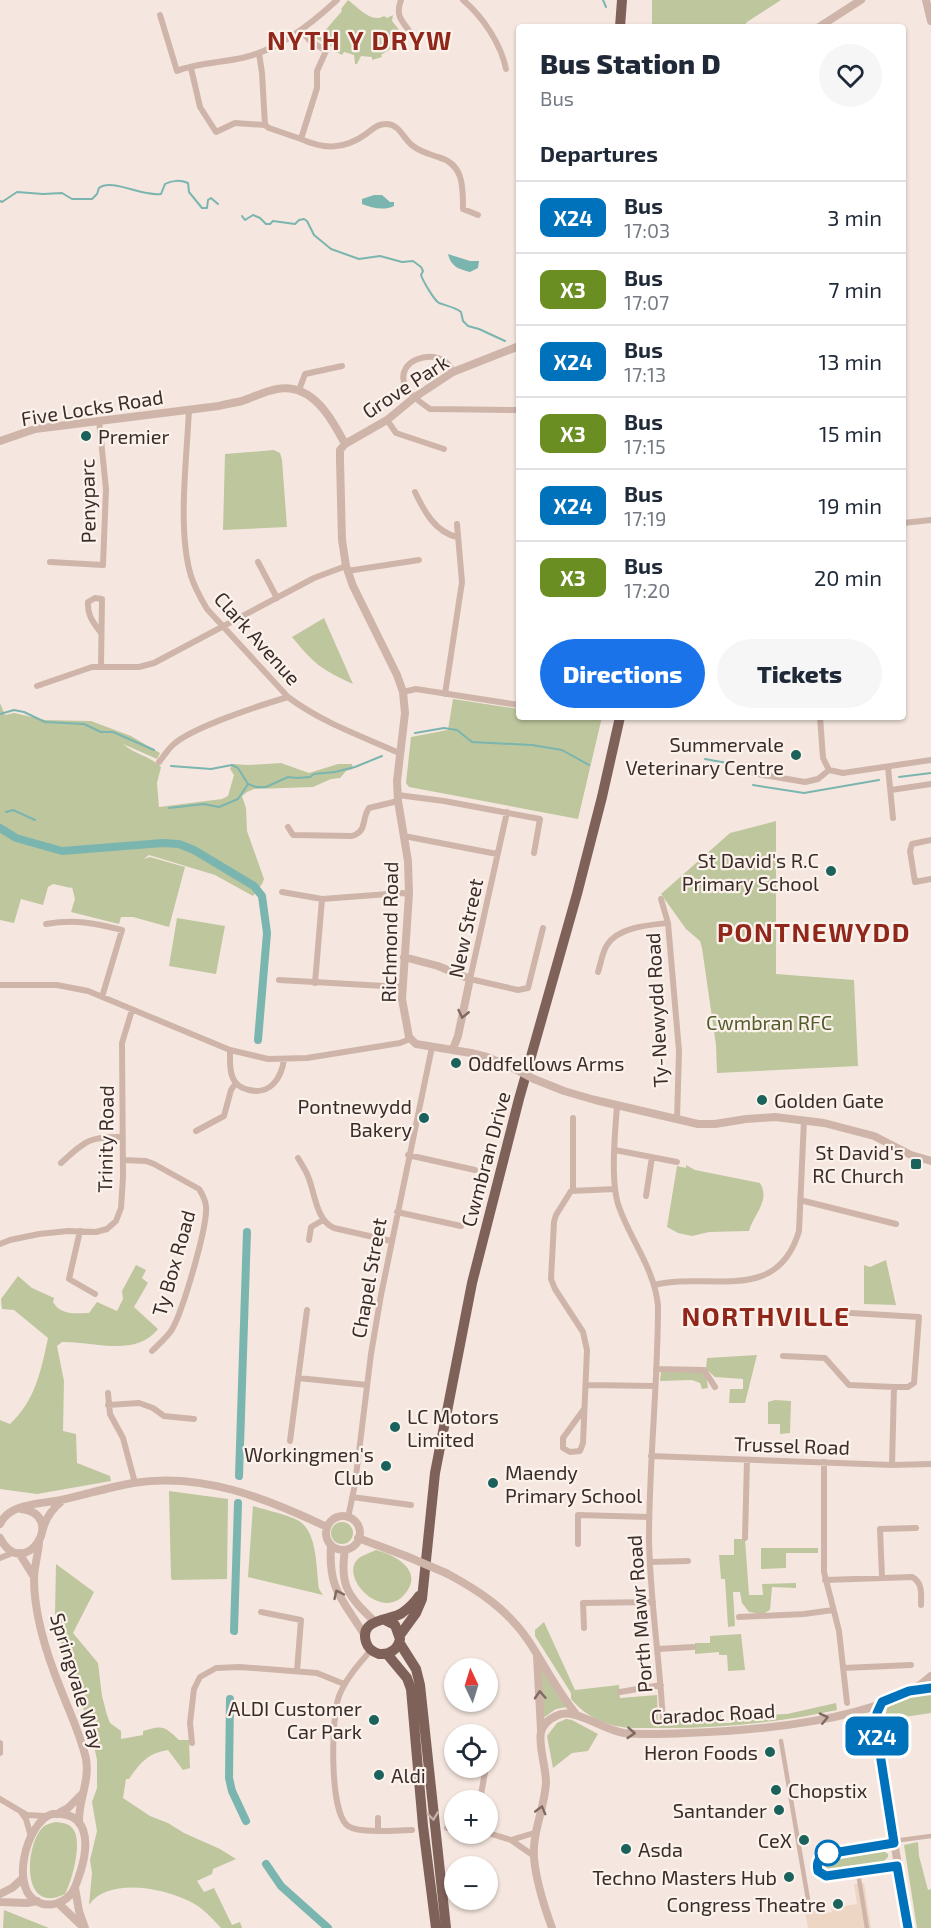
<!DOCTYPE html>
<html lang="en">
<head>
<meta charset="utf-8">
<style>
	body { margin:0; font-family:"Exo 2",sans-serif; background:#f6f6f7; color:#1f2937; height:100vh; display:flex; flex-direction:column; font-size:22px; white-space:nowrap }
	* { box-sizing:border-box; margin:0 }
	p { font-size:20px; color:#747a83 }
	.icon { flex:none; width:33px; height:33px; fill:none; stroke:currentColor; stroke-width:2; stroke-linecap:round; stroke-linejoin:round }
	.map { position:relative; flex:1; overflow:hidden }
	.side { position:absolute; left:516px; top:24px; width:390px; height:696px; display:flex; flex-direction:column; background:#fff; border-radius:6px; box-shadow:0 2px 4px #0004 }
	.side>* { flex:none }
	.badge { padding:0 12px; border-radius:9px; font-size:21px; line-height:39px }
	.needle { width:39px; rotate:356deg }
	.buttons { position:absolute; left:444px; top:1658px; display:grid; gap:12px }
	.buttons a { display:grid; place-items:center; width:54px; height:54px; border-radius:50%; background:#fff; box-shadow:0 2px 4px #0004; font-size:30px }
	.map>.badge { position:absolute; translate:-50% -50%; box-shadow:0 0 0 3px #fff }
	h2 { padding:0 24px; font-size:22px; line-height:54px }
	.round { display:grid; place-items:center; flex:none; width:63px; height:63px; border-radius:32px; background:#f6f6f7 }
	.overview { display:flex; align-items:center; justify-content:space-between; height:102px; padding:0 24px }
	h1 { font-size:28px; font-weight:800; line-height:45px }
	.primary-button { display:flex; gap:12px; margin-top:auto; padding:12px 24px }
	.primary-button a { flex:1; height:69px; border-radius:36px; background:#1a73e8; color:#fff; font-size:24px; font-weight:800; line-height:69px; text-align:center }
	.primary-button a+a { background:#f6f6f7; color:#1f2937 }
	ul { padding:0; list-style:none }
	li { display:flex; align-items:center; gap:18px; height:72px; padding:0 24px; border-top:2px solid #e0e1e3 }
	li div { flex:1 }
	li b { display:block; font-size:22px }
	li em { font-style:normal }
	li .badge { min-width:66px; font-weight:700; text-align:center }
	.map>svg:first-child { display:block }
</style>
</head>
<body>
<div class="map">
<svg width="931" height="1928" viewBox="0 0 931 1928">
	<rect width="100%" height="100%" fill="#f5e7df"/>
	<path fill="#bec69d" d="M348,0C358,7 371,24 384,16L387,18L393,15L392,21L400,31L403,30L404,33L398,40L400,43L392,51L390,49L381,55L382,57L372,60V57L361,56L357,64H355L354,55L344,52L342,55L333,50L334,48L315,38L313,40L310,38L323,33L342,11L341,9Z
		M652,0H781L747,22L743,27H652Z
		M274,450L280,453L282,460L287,527L223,530L225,454Z
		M324,618L353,684C322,670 314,664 292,637Z
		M453,699L519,709V717H569L588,719L589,717H602L578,819L409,787L406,783L411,737L448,730Z
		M0,703L5,715L14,713L45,720L91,721L131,736L160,753L157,759L123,744C134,754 150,756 161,767L157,783L159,807L222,799L228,796L234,775L230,769L232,764L248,765L281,763L309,773L338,764H352L353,769L346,771L340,778L331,779L313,787L254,789L247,792L242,796L246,808L247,831L264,879L262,884L253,896L215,875L149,855L144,859L150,857L185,867L169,927L133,917H121L119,924L71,912L75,899L72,887L71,888L53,884L48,887L43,905L21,899L14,923L0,920Z
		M776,821V974L854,980L858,1066L717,1073L716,1045L702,948L700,941L686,929L661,894L730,833Z
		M177,918L225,926L216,974L169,966Z
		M686,1165L695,1170L760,1183C771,1201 753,1215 749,1231L709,1232L692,1236L678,1233L667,1227L677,1166L686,1168Z
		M886,1260L896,1305L864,1304V1265L870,1267Z
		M136,1265L146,1270L142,1278L148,1283L134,1307L158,1329C136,1358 92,1341 62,1342L57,1346L64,1381L63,1431L76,1434L77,1463L110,1476L111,1481L37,1494L0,1489V1420L10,1424C35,1401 41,1371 48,1338L14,1310L2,1309L1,1299L18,1276L32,1288L54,1298L53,1302C61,1316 76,1313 89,1313L97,1302L117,1311L123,1299L122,1291Z
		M757,1355L745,1403H729L730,1389H743V1379L715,1377L706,1369L707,1358Z
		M661,1372H702L706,1375L708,1388L702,1389L700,1383L692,1380L660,1381Z
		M775,1400L791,1401L790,1433L780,1434V1424H768V1402Z
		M169,1491L228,1499L227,1579L172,1580L171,1578Z
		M253,1506C268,1511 286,1514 299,1521C318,1533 316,1569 319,1589L323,1595L248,1577Z
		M331 1533a11 11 0 1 1 22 0a11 11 0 1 1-22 0Z
		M734,1539H745L749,1595H763L762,1584L796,1583V1588L772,1587L770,1610L763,1614L749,1612L742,1603L740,1592H733L735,1626L728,1627L725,1579H721L719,1555H734Z
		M761,1548H818V1553H786V1568L761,1569Z
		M376,1550C399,1556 425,1573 403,1596C379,1620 338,1575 359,1558C363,1555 370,1553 376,1550Z
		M56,1564L94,1592L73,1633L98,1663L102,1696L107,1715L110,1723L121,1731V1739L143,1735V1731C163,1725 164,1726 179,1740H189L190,1768L183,1770L168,1750C148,1753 140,1763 129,1779H126L123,1798L150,1816L168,1823L184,1833L220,1849L236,1859L213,1869L212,1874L197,1881L204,1892L214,1888L232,1925L240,1922L242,1928H221C212,1918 202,1907 189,1901C163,1888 108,1877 89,1905L92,1873L90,1860L97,1831L92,1802L97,1788V1760L90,1727L64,1656L55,1613Z
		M544,1622L575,1690L619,1685L620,1698L657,1695L658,1722L721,1715V1723H731V1716L787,1714L836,1703L837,1710C777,1723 716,1729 655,1728C639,1728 624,1729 609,1724C595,1720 581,1711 571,1699V1693L535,1636V1630Z
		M741,1634L745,1670L728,1671L727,1655H719V1652L695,1654V1643H710V1636Z
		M541,1665L567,1707L556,1709L543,1718Z
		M923,1692H931V1713L897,1718L898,1724L885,1726L884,1718L887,1710L884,1706L888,1703Z
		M566,1719L572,1720L598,1734L588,1751L572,1753L553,1768L547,1736L557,1723Z
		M56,1822C63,1823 69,1823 73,1829C83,1841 72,1881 65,1894C20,1916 25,1844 43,1827C47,1824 51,1823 56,1822Z
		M918,1842L919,1856L928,1890L931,1889V1928H917L904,1845Z
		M882,1850L888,1854V1857L884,1861L830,1870L824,1866L828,1859Z
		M4,1910L49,1928H3Z"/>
	<path fill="#eed6c4" d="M864,1883L871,1928H808L805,1912L815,1911L816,1914L832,1912L831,1908L857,1904L854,1884Z"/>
	<path fill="#7bb5af" d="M374,195H382L390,202H394V206C384,211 372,208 362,204V199Z
		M448,254L470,261H479L478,268L470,272C459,269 451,267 448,254Z"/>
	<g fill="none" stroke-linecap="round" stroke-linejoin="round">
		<path stroke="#7bb5af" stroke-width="2" d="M603,0L606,7
			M0,201L2,202L17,192L43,194L62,193L72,199H92L97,194L99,188C112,178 142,197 161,194L165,184C172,180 181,180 188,183L189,192L202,208H207L208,200L211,198L218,204
			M242,216L245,220L253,215L260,218L266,224H270L273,221L295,224L299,220L304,219L307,221L314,235L331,249L359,259L380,256L402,262L413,261L421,267L423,271L421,275C423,281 434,300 439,303C447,306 455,307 461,312L463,321L468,326L479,329L505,341
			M0,714L14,710L24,712L45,722L84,724L101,732H113L154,750
			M415,733L444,728L457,730L472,742L532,745L562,750L589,765
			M705,759L727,763
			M171,766L211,769L232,765L238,768L248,784L256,787H266L288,777L297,778L310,777L314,774L335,772L355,767L382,756
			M899,777L931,773
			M753,785L804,793L879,780
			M169,808L204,804L219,807L238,799L248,784
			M6,812L13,810L35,820"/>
		<path stroke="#7bb5af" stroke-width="8" d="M0,828L16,838L62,851L163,843L179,844L194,850L254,886L262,896L267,933L258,1040
			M239,1476L247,1232
			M234,1631L238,1503
			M230,1699L229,1778L232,1791L246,1821
			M266,1864L281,1886L328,1928"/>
		<path stroke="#cfb5a9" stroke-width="4.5" d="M781,1741L810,1911
			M901,1840L931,1836
			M859,1879L867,1928"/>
		<path stroke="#cfb5a9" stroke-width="6" d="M401,0C395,16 402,21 411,33
			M463,0C483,17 501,44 506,69
			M160,15L177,71C192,64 224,62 242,58C278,50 310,25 337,0
			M301,30L309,40L326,51L317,71V88L301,139C325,150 345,149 366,134C373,129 377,124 386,124C400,124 403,139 413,146C421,152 429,154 438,157C464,164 463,187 463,209L478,215
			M259,53L262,73L265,125L269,128L301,139
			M191,68L200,107L216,132L235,123L265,125
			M453,372C451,368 448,363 444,361C430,350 398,361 404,382C406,392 421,403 430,409L519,410
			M299,390L305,374L342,366
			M189,409C187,458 177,530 191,576C195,588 201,599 207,609L288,697C321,722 361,736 399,753
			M387,420L396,433L444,449
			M415,492C424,511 435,532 457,537
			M903,523L931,520
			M50,562L103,565L106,489L99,420
			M258,562L277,598
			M347,571L419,560
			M101,633C93,622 87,615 88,602L95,598L102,599L101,666
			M37,686L92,667H139L154,663L314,578L346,566
			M403,692L416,689L519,705
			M445,694L462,582L457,524
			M820,717L823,758L829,770
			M159,762C164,756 168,749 174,744C193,727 261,705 288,697
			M888,767L893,818
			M741,771L805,782L818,779L829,770L843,773L931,760
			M891,790L931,784
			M398,795L444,801L540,819L534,853
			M507,812L470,979L518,990L528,988L543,928
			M288,827L293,835L352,836C368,831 361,819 369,808L398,801
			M404,836L497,854
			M931,840L912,844L910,851L915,882L931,879
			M282,892L322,899L402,893L409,894
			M661,899L668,923L679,1051L677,1120
			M46,924C75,919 94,923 122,930L102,997
			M598,972C601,963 602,953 607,945C618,927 649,925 668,923
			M279,980L402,987
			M315,983L322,899
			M0,985H57L88,991L230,1050L268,1059L307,1058L400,1043L410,1039
			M230,1050C230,1061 229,1075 236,1083C239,1087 245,1089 249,1090C270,1095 281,1079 284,1060
			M617,1106C615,1134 610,1182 619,1207C631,1241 655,1270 658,1306C658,1384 649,1462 649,1539C650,1600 660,1661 663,1722
			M573,1118V1191
			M196,1131L224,1116L231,1090L236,1083
			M615,1150L677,1162
			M408,1155L475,1170
			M298,1158C302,1165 307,1172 309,1179C315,1195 317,1221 334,1228L391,1241
			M123,1160L146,1161L154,1164L199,1189C203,1195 205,1199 206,1206C208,1226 182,1314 171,1331C166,1338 158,1345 152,1351
			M61,1163C85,1141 89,1136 123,1137
			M646,1196L652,1157
			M800,1200L896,1224
			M397,1212L461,1226
			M80,1231L69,1279L95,1294
			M309,1240L311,1227L323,1220
			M0,1244L10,1240L39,1234L68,1231L96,1232L107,1229L116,1221L121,1208L123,1177L122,1043L132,1010
			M654,1285C708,1271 777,1306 799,1231L804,1120
			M851,1313L919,1317L914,1383L908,1387H894
			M783,1356L825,1358L849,1385L894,1387L892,1465
			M656,1369L704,1370L715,1387
			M298,1378L367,1385
			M586,1385L655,1386
			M108,1393L110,1414L123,1438L135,1483
			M108,1405L139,1403L153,1408L164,1416L194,1419
			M584,1409L563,1438V1448L570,1452L580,1451L583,1443L587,1350L583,1332L555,1289L551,1279L554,1222L556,1215L571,1191L615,1189
			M290,1441L307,1310
			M651,1456L892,1465L931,1464
			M824,1462V1572L839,1631L847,1703
			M352,1497L411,1505
			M348,1518L355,1484L371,1354L381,1295L432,1047
			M745,1538L747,1460
			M578,1544V1515L649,1517
			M0,1558L15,1552
			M650,1562L688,1561
			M882,1577L880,1529L916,1528
			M825,1580L912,1577C923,1583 921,1594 921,1605
			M261,1612L301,1620L297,1671
			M739,1617L804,1614L833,1610
			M584,1628L583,1603L653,1602
			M658,1649L693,1647
			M371,1650C359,1664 346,1678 339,1696C331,1717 329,1813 348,1826C360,1834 398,1830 412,1830
			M843,1668L911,1665
			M620,1692L661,1685
			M477,1732L478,1734
			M0,1743V1753
			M192,1743L190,1723L194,1689L200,1677L216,1668L240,1667L317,1673L344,1684
			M0,1799L27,1815L45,1816
			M480,1800L486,1767
			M21,1812L26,1819L31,1837
			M378,1818V1830
			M447,1828L454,1829
			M488,1833L511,1840L534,1856
			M511,1840L534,1833"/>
		<path stroke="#cfb5a9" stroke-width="8" d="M926,0L931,21
			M819,27L861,0
			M0,441L35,429L219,406C226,404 234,403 242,401C254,397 265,391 277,389C312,383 331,417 345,444
			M404,957L438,966L470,979L458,1036L453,1049
			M511,1067L487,1057L471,1053L416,1044L409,1037L402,999L409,894L408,861L398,801L397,781L405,713L403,692L397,675L353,586L346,566L342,540L340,460V450L345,444L387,420L415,397L453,372L519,346
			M534,1079L564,1091L595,1100L698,1124H715L746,1119L775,1117L824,1123L874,1136L911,1155L931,1161
			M326 1533a17 17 0 1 1 34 0a17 17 0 1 1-34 0Z
			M0,1524C9,1503 42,1504 61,1500C85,1495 109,1487 133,1483C202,1472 266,1498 327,1527
			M43,1529C46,1517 52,1509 62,1501
			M0,1538C24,1584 69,1514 21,1509
			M358,1538L406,1556
			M39,1543C38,1555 34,1567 34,1579C34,1614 48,1658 61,1690C70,1713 81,1736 86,1759C90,1781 78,1801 79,1823
			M331,1545C328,1591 343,1599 365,1636
			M345,1550C339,1586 349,1597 375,1622
			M19,1553L34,1577
			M446,1573C478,1590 507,1609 528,1640C544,1664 557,1691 576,1714
			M537,1656L541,1730
			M914,1690L931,1688
			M882,1703L877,1713L876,1728L908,1928
			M52,1814C89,1811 89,1843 81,1870C78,1878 76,1889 70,1895C63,1903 50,1907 40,1903C8,1892 26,1822 52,1814Z
			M57,1814L68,1808L82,1794
			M75,1888L79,1911L85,1928
			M0,1894L12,1888L22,1879
			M0,1902L27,1903L37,1901
			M58,1903L84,1928
			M552,1928C544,1906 536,1881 534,1858C532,1831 545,1808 546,1782C546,1767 538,1745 541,1732C543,1725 549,1719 556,1716C574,1706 602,1730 624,1733C645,1735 666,1734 687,1733C751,1731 884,1721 931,1676"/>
		<path stroke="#7e6159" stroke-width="10" d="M620,27L622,0
			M385,1620L395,1625L400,1639C398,1649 390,1655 379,1654C373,1652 368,1649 366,1642C359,1618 390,1621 402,1613C409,1608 415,1602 419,1596
			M400,1635L416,1613L422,1599L435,1473L472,1283L519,1099L577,894L602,797L620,717
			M399,1642L416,1669L420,1685L446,1928
			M387,1654L407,1678L411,1689L423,1826L436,1928"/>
		<path stroke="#cfb5a9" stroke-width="8" d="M511,1067L534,1079
			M406,1556L446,1573"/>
	</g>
	<defs><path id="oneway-chevron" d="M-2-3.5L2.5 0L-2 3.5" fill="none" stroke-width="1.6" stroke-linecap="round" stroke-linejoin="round" transform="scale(1.5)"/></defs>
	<g stroke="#7e6a63">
		<use href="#oneway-chevron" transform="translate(463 1014) rotate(103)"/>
		<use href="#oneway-chevron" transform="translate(338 1594) rotate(-115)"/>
		<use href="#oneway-chevron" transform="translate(540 1695) rotate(-93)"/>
		<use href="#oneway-chevron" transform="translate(824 1718) rotate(-13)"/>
		<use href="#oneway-chevron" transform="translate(631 1733) rotate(4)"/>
		<use href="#oneway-chevron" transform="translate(541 1810) rotate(-75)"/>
	</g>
	<use stroke="#c3b1aa" href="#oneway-chevron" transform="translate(433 1816) rotate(83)"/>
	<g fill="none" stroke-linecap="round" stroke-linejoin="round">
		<g stroke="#fff" stroke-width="14">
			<path id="line" d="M908,1928L897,1866L826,1876L818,1871C816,1862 819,1857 827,1854L894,1843L876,1728L877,1713L882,1702L909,1691L931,1688"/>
		</g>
		<use href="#line" stroke="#0072bc" stroke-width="9"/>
	</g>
	<g fill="#1b615c" stroke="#fcf2ec" stroke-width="2">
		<circle cx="86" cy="436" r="6"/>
		<circle cx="796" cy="755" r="6"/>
		<circle cx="831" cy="871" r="6"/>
		<circle cx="456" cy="1063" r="6"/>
		<circle cx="762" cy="1100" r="6"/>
		<circle cx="424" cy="1118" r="6"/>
		<rect x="910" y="1158" width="12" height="12" rx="3"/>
		<circle cx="395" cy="1427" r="6"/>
		<circle cx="386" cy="1466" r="6"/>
		<circle cx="493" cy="1483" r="6"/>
		<circle cx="374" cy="1720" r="6"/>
		<circle cx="770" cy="1752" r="6"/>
		<circle cx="379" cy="1775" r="6"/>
		<circle cx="776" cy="1790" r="6"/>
		<circle cx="779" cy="1810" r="6"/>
		<circle cx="804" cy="1840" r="6"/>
		<circle cx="626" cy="1849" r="6"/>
		<circle cx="789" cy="1877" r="6"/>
		<circle cx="838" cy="1904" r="6"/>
	</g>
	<circle fill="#fff" stroke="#0072bc" stroke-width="3" cx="828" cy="1853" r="12"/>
	<g text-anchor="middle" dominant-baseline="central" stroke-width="4.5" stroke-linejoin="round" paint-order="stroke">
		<g font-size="20" fill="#3b2c29" stroke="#fcf2ec">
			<text transform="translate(405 386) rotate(-33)">Grove Park</text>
			<text transform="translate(92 407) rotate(-9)">Five Locks Road</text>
			<text transform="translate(87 501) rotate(-91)">Penyparc</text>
			<text transform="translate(258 638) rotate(48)">Clark Avenue</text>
			<text transform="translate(465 928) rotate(-78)">New Street</text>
			<text transform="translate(389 932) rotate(-89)">Richmond Road</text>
			<text transform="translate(656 1010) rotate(-93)">Ty-Newydd Road</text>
			<text transform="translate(105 1139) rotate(-89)">Trinity Road</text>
			<text transform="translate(485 1159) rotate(-75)">Cwmbran Drive</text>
			<text transform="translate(173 1263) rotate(-74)">Ty Box Road</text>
			<text transform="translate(368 1278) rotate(-80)">Chapel Street</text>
			<text transform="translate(792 1445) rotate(2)">Trussel Road</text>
			<text transform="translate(639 1614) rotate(-94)">Porth Mawr Road</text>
			<text transform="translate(78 1681) rotate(73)">Springvale Way</text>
			<text transform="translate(713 1713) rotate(-3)">Caradoc Road</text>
		</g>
		<g font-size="20" fill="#3b2c29" stroke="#fcf2ec" text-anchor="end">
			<text x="98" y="436" text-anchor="start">Premier</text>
			<text x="784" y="744">Summervale<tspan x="784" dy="23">Veterinary Centre</tspan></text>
			<text x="819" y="860">St David's R.C<tspan x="819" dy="23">Primary School</tspan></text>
			<text x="468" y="1063" text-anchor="start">Oddfellows Arms</text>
			<text x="774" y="1100" text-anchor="start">Golden Gate</text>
			<text x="412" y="1106">Pontnewydd<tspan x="412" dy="23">Bakery</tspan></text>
			<text x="904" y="1152">St David's<tspan x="904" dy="23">RC Church</tspan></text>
			<text x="407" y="1416" text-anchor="start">LC Motors<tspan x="407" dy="23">Limited</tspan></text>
			<text x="374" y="1454">Workingmen's<tspan x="374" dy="23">Club</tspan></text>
			<text x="505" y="1472" text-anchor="start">Maendy<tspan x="505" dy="23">Primary School</tspan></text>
			<text x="362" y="1708">ALDI Customer<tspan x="362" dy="23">Car Park</tspan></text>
			<text x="758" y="1752">Heron Foods</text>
			<text x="391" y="1775" text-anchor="start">Aldi</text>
			<text x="788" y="1790" text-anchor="start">Chopstix</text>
			<text x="767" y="1810">Santander</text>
			<text x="792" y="1840">CeX</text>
			<text x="638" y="1849" text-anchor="start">Asda</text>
			<text x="777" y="1877">Techno Masters Hub</text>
			<text x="826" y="1904">Congress Theatre</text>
		</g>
		<g font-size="20" fill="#515c2b" stroke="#fcf2ec">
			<text x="769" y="1022">Cwmbran RFC</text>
		</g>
		<g font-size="26" font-weight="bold" letter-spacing="1.5" fill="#91271b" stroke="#fcf2ec">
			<text x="360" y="39">NYTH Y DRYW</text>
			<text x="814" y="931">PONTNEWYDD</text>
			<text x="766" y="1315">NORTHVILLE</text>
		</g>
	</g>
</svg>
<div class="buttons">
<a><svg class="needle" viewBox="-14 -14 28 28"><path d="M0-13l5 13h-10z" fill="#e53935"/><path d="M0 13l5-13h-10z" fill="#747a83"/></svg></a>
<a><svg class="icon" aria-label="locate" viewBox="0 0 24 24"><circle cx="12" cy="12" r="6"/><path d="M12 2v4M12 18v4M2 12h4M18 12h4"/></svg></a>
<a>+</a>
<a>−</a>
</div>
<b class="badge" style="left:877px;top:1736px;background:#0072bc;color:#fff">X24</b>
<section class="side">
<div class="overview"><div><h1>Bus Station D</h1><p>Bus</p></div><a class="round"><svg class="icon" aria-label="heart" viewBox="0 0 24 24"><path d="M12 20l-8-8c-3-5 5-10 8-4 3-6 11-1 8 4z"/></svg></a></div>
<h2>Departures</h2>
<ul>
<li><span class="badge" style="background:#0072bc;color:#fff">X24</span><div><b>Bus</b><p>17:03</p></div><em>3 min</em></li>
<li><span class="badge" style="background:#6b8e23;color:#fff">X3</span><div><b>Bus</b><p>17:07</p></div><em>7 min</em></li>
<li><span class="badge" style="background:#0072bc;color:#fff">X24</span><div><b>Bus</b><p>17:13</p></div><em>13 min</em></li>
<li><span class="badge" style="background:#6b8e23;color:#fff">X3</span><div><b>Bus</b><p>17:15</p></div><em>15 min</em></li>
<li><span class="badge" style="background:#0072bc;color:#fff">X24</span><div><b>Bus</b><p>17:19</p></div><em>19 min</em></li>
<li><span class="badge" style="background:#6b8e23;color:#fff">X3</span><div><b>Bus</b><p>17:20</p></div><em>20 min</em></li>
</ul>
<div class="primary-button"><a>Directions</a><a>Tickets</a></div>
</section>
</div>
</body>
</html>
